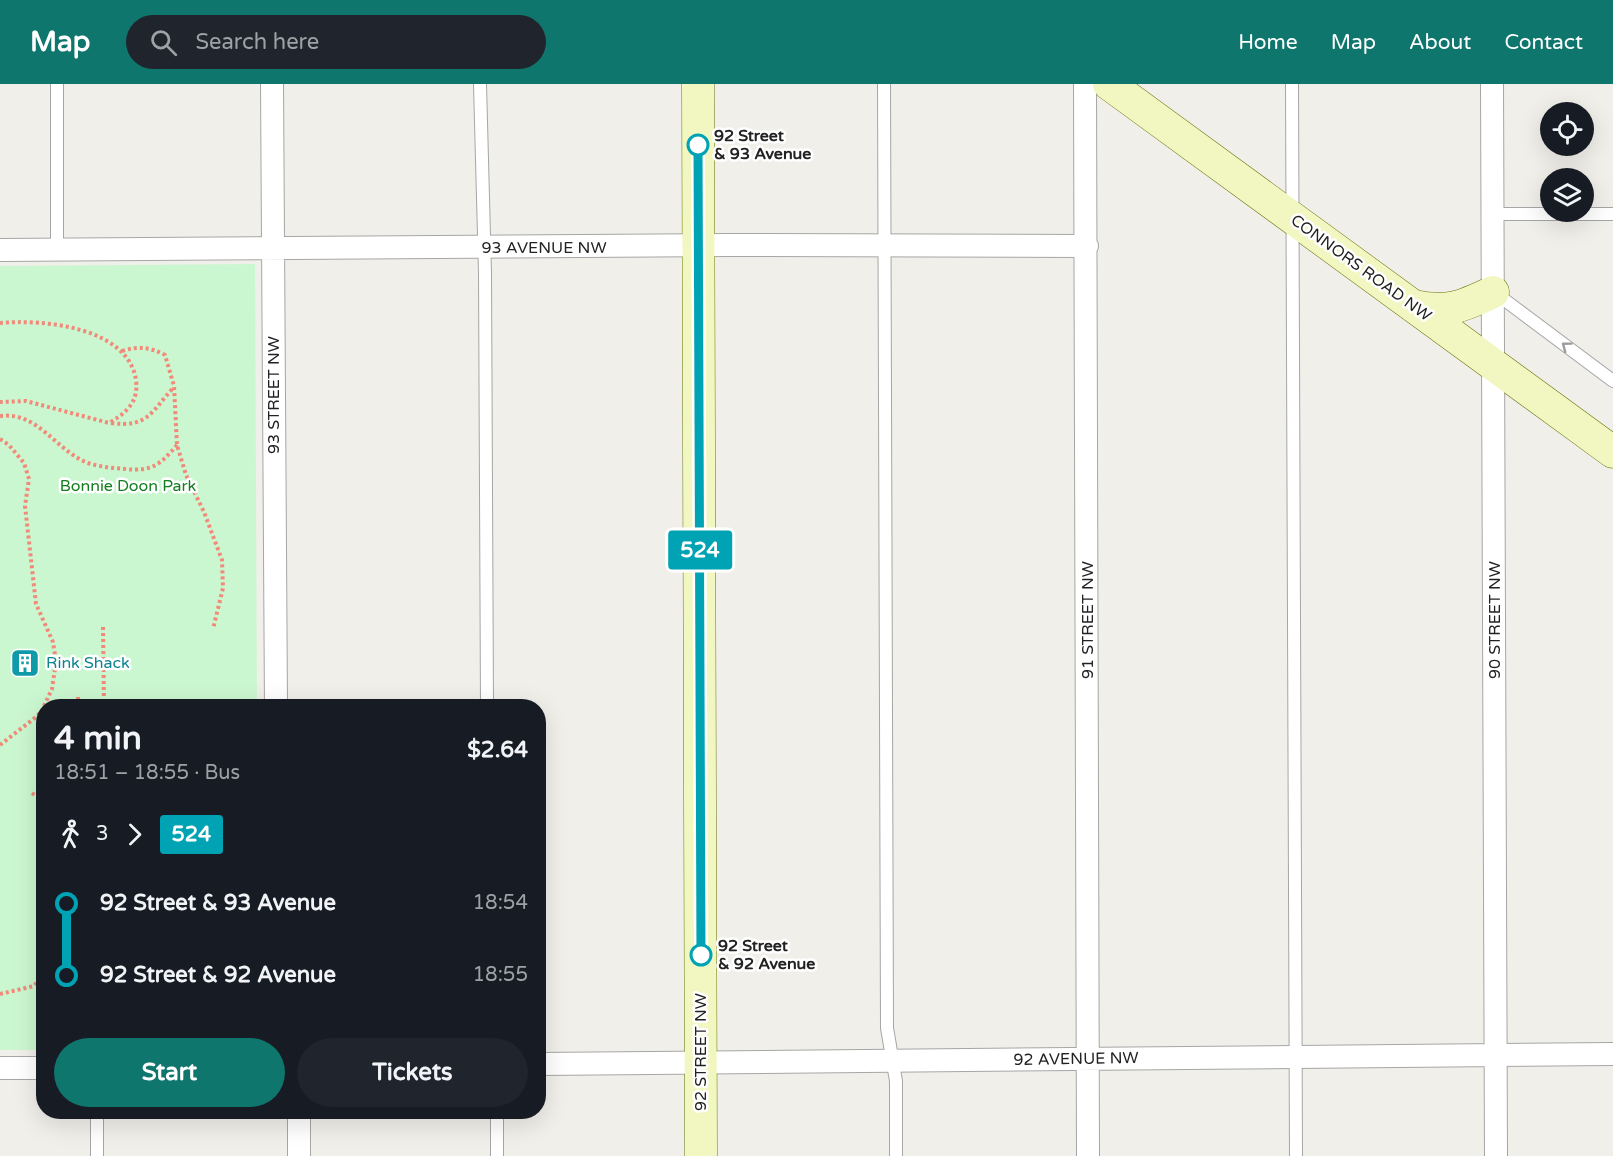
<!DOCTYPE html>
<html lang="en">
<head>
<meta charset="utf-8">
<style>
	body { margin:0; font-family:"Varela Round",sans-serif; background:#20242c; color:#f1f3f6; height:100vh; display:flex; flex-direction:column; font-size:22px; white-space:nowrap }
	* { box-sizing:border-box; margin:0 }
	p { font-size:20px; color:#9ea1a6 }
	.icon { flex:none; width:33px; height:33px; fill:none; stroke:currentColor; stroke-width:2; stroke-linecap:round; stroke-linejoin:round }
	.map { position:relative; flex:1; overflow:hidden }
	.details { position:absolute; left:36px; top:615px; width:510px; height:420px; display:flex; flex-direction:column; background:#171b24; border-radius:24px; box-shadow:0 6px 24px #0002 }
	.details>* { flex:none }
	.badge { padding:0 12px; border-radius:4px; font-size:21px; line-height:39px }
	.tools { position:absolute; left:1540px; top:18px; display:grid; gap:12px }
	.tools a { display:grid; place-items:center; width:54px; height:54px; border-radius:50%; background:#171b24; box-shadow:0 6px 24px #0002; font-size:30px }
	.map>.badge { position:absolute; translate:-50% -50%; box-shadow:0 0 0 3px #fff }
	.legs { display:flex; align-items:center; gap:9px; height:66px; padding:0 18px; font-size:20px }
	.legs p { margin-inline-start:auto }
	.head { display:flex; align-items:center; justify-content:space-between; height:102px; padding:0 18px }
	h1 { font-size:33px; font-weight:700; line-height:45px }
	.button { display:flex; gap:12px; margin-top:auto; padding:12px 18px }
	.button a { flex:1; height:69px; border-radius:36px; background:#0f766e; color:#fff; font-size:24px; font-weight:700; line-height:69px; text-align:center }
	.button a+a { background:#20242c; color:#f1f3f6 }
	ul { padding:0 18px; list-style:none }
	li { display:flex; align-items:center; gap:21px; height:72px; font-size:22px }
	li i { display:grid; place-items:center; width:9px; height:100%; margin:0 8px; background:currentColor }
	li i::after { content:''; width:15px; height:15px; margin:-8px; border:4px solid; border-radius:50%; background:#171b24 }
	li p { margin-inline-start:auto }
	li:first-child i { background:linear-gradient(#0000 50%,currentColor 0) }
	li:last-child i { background:linear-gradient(currentColor 50%,#0000 0) }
	header { display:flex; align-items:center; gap:36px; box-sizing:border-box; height:84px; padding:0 30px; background:#0f766e; color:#fff }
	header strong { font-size:28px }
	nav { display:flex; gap:33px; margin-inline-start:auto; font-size:21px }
	.search { width:420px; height:54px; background:#20242c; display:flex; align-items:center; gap:15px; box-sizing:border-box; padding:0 21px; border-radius:33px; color:#9ea1a6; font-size:22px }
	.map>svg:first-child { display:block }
</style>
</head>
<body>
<header>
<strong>Map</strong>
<div class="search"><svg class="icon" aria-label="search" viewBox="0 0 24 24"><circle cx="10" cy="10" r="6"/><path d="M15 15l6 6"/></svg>Search here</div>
<nav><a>Home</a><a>Map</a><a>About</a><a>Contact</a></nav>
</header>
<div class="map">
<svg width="1613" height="1072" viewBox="0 0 1613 1072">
	<rect width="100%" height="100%" fill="#f1efea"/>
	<path fill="#cbf7d0" d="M255,180L257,622H44L43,966H0V182Z"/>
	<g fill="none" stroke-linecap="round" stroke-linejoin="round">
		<g stroke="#a6a6a6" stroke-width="14">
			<path id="lane" d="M480,0L485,189L487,622
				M884,0L887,944L896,997V1072
				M1292,0L1296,1072
				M1493,130H1613
				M57,166V0
				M1494,208L1613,297
				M97,1028V1072
				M497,1028V1072"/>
		</g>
		<g stroke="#a6a6a6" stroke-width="24">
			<path id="street" d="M272,0L276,622
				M1085,0L1088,1072
				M1492,0L1496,1072
				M0,166L729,161L1087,162
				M538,980L1613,970
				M0,984H44
				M299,1028V1072"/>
		</g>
		<g stroke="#68760c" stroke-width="33">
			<path id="secondary" d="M698,0L701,1072
				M1109,0L1613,368
				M1413,222C1449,229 1461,223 1493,208"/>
		</g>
		<path stroke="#f28a7a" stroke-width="4" stroke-dasharray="3 3" stroke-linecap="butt" d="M0,239C43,235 128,243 136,296C139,318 126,329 109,339L26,317L0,318
			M122,267C138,262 150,263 165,271L174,302L177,361L186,391L204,428L222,476L223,504L213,545
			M0,332C38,327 56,367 88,379C100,383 113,384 125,385C152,388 161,380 177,361
			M111,339C148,344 151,328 174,303
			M0,355L9,361L24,379L29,395L25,422L36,520L53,558L56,578L52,605L44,622
			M103,543L104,622
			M78,622V613
			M0,661L36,633L44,624
			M32,709L44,718
			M44,731L40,742L44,771
			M0,910L34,902L44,889"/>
		<use href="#lane" stroke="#fff" stroke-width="12"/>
		<use href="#street" stroke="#fff" stroke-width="22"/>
		<use href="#secondary" stroke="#f2f7c2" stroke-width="32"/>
	</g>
	<defs><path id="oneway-chevron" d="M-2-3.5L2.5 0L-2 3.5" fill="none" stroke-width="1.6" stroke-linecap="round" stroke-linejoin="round" transform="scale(1.5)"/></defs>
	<use stroke="#9c9c9c" href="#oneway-chevron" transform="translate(1566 262) rotate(-143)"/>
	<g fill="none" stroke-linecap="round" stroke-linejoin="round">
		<g stroke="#fff" stroke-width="14">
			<path id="line-1" d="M698,61L701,871"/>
		</g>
		<use href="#line-1" stroke="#00a3b4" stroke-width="9"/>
	</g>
	<defs>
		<g id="building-square" transform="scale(1.5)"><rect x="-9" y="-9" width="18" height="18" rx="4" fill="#0f9aa8" stroke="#fff"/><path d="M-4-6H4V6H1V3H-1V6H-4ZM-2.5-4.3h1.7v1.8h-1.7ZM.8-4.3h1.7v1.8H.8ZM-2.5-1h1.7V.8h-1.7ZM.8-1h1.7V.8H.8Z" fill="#fff"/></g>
	</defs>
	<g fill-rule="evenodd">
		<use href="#building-square" x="25" y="579"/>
	</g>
	<g fill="#fff" stroke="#00a3b4" stroke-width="3">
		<circle cx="698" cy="61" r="10"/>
		<circle cx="701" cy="871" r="10"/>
	</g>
	<g text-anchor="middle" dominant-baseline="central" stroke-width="5" stroke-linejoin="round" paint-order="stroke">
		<g font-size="16" font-weight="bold" fill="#222" stroke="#fff" text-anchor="start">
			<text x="714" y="52">92 Street<tspan x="714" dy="18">&amp; 93 Avenue</tspan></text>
			<text x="718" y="862">92 Street<tspan x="718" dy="18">&amp; 92 Avenue</tspan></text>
		</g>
		<g font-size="16" fill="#222" stroke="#fff">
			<text x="544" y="164">93 AVENUE NW</text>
			<text transform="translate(1361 184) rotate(36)">CONNORS ROAD NW</text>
			<text transform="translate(274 311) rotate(-90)">93 STREET NW</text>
			<text transform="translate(1088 536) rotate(-90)">91 STREET NW</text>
			<text transform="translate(1495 536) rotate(-90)">90 STREET NW</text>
			<text transform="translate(701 968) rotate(-90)">92 STREET NW</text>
			<text transform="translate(1076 975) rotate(-1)">92 AVENUE NW</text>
		</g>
		<g font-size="16" fill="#137d1f" stroke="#fff">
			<text x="128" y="402">Bonnie Doon Park</text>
		</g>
		<g font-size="16" fill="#0d838f" stroke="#fff" text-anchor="start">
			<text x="46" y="579">Rink Shack</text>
		</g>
	</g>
</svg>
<div class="tools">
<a><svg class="icon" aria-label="locate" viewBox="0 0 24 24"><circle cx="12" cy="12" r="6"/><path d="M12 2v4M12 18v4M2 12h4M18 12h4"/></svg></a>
<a><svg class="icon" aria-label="layers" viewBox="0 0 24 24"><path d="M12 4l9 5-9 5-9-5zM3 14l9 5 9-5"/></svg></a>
</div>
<b class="badge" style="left:700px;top:466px;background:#00a3b4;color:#fff">524</b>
<section class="details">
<div class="head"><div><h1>4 min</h1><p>18:51 – 18:55 · Bus</p></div><b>$2.64</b></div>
<div class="legs"><svg class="icon" aria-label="walk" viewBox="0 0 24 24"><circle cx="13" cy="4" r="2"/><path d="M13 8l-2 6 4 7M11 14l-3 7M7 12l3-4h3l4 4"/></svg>3<svg class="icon" aria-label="forward" viewBox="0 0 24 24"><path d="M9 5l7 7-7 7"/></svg><b class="badge" style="background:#00a3b4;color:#fff">524</b></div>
<ul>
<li><i style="color:#00a3b4"></i><b>92 Street &amp; 93 Avenue</b><p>18:54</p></li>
<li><i style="color:#00a3b4"></i><b>92 Street &amp; 92 Avenue</b><p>18:55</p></li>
</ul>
<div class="button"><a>Start</a><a>Tickets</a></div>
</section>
</div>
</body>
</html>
